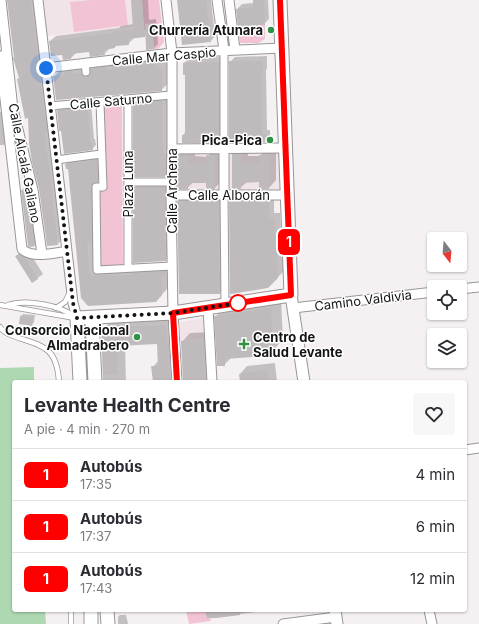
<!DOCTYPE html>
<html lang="es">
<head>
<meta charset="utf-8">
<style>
	body { margin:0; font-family:Inter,sans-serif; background:#f7f7f7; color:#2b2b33; height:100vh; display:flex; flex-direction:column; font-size:15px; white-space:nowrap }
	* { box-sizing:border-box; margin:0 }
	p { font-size:13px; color:#7c7c81 }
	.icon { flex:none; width:22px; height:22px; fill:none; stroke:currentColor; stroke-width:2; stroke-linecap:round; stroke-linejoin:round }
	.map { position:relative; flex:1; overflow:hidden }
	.details { position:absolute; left:12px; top:380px; width:455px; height:232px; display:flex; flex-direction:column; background:#fff; border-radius:4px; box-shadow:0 1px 3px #0004 }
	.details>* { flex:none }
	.badge { padding:0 8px; border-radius:6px; font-size:14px; line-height:26px }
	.needle { width:26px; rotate:164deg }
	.tools { position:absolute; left:427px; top:232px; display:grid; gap:8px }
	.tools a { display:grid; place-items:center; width:40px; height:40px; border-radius:4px; background:#fff; box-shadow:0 1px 3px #0004; font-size:20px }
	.you { position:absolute; width:20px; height:20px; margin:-10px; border:3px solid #fff; border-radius:50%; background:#1a73e8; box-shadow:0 0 0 6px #1a73e833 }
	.map>.badge { position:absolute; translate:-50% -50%; box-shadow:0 0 0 2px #fff }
	.round { display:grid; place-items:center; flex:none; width:42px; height:42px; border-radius:4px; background:#f7f7f7 }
	.overview { display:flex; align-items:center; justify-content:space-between; height:68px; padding:0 12px }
	h1 { font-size:19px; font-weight:700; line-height:30px }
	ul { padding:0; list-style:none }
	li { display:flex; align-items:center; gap:12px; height:52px; padding:0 12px; border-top:1px solid #e1e1e2 }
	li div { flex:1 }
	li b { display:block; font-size:15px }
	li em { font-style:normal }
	li .badge { min-width:44px; font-weight:700; text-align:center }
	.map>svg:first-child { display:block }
</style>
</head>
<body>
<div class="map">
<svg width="479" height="624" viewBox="0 0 479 624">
	<rect width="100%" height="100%" fill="#f5f1f2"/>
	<path fill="#f1e4e9" d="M43,0H159L163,28L144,30V26L47,36Z
		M285,148L287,195H171L172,149Z
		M205,318L206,339L180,341L179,322Z"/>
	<path fill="#f2c3d5" d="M91,0H125L128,25L74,32L70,2Z
		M142,0H159L164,42L159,48L154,50L153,37L157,36V29L144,30Z
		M265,25V39L258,43H240L238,27Z
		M103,106H122L123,266L98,267V190L105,189Z
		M186,610H204L207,618H211L210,621L189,624Z"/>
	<path fill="#add8b1" d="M34,367V382H14V610H45L46,624H0V368Z"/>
	<path fill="#0003" d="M8,0H38L63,238L58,244L20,78Z
		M132,0H148L149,20L156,19L158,44L154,48L146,34L145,36L134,38L128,44L117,45L115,47L110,48L104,54L90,50L77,52L71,58L63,54L50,41L56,36L119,28L121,26L134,24Z
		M178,0H211L215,36L211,41Z
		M254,0H268L269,19L264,24L237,9L242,4L254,3Z
		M159,54L170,61V82L161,90L54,77L62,69L90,66L92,69L100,61Z
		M267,56V68L266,70L267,130H270V136L265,141H230V62L235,57Z
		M223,57V137L219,142L183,135L186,131V74L184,63L189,58Z
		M168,98L170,171L165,176L134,104L139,99Z
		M91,104L94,139H95L96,145L92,149L58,111L62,107Z
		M5,111L9,140L4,145H0V112Z
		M240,147H248V156H260L267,148H276V180L269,188L260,181L247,182L240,188L233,155Z
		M186,148H195V156L207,157L215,148H222V180L215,188L207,182H194L187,188L179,155Z
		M104,153L105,174L98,180L99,234L97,269L173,264L169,287L156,301L89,305L69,168L66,164L74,157Z
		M140,181H171L172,254L166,260L134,187Z
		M30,183L42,238L34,245L22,190Z
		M183,196L224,197L225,288L219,293L178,201Z
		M274,196V213H280L283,272L268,287L230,202L235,197Z
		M21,252L30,253L43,274L32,282L16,257Z
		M281,299L283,339L278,345L268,355L232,357L224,365L215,317L225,307Z
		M23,314L35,315L34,322L32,325L21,316Z
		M173,317L180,378L184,380L182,342L190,333L211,332L214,374L217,382H154L153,367L158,361V343L125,345L126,382H103L102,330L110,322Z
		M275,363L277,382H241L240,374L247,366Z
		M205,610H272L217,617Z
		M120,615H126L128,624H118V617Z
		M331,619L336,624H295Z"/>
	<path fill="#bfbbbd" d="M7,0H31L47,132H45V141L49,165L58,245L47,246L39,189L32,162L29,143L28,118L25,119L17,79L19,78L13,58L14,57Z
		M131,0H142L145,37L128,39L129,45L115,46V48L104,50L105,55L90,57L89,52L71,54V59L63,60L62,55L51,56L49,41L114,33V31L133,29Z
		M177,0H206L211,42L182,45Z
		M253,0H264L265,25L238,27L236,9L253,7Z
		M152,23L154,49L146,50L145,24Z
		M229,61H262L263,74H261L262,134H265V142H229Z
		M147,62H151L162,70V91L56,100L53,76L64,75V72L72,71V74L81,73L84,76L87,77L90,74L91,69L106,67V70L147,65Z
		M219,62V143H182V135H185V75H183V63Z
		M162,101V102H163V154H166L165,177H133V103Z
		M88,108L90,142H92L93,150L64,154L61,131H59L57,110Z
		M232,154H241V163L259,164V155H269V189H259V182L241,183V189H232Z
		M178,155H188V163L206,164V155H215V189H206V183H188V189H177Z
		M97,160L98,182L93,183L91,187L92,243H87L90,276L132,275V273L166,271V276H162V295L156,302L88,306L81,298L68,169H66L65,164Z
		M133,187H165L166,261L133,263Z
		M21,190H27V191L35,246L30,247L28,246Z
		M177,201H219L220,294H179Z
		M229,201H269V218H275L278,278L268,288L230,294Z
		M19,254L25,258L38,279L32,283L15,256Z
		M271,308L273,350L269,351L268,356L225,359V366H217L214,316Z
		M20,316L33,317L32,326L19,324Z
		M166,325L167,342H169L171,382H153L151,366H158L157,344L117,346L118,374L103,375L101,329H107V327Z
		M204,340L206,382H183L181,341Z
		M267,370L269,382H261V381L240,382L239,374Z
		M204,610H240V615L217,618H207Z"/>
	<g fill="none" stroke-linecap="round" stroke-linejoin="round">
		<g stroke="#9a9697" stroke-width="6">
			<path id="service" d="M0,305L75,318
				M8,305C26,299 60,305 75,317
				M56,308L65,302L70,292
				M0,327C3,332 10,335 16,337C44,346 57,348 59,382
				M71,610V624"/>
		</g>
		<g stroke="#9a9697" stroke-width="9">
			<path id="pedestrian" d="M224,50V149
				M85,63L86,72
				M100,102L103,187H96L97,270L172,266
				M50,106L171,95
				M56,160L101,154
				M128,182H171
				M224,195L225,306
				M128,268V99"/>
		</g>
		<g stroke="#9a9697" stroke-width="11">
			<path id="minor" d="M1,0L13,109L33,190L42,254
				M38,0L73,303L77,318
				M166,0L172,53V149L171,195L173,313L177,382
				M217,0L224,50
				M229,0L235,50
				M7,53L2,56L1,64L22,249C32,259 54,253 67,251
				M46,68L172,53L282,48
				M172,149L285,148
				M224,149V195
				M171,195H287
				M460,289L479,287
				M208,308L212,382
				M293,308L434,292
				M465,450L479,448
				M429,610L432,624
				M283,624L336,617"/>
		</g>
		<g stroke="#9a9697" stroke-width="13">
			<path id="tertiary" d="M291,295L304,382
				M335,610L337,624"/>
		</g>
		<g stroke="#9a9697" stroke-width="15">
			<path id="secondary" d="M92,318L95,382
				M80,382L77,318L173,313L291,295L280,0
				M91,610V624
				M107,610L108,624"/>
		</g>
		<use href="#service" stroke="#fff" stroke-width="4.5"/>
		<use href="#pedestrian" stroke="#fff" stroke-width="7"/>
		<use href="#minor" stroke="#fff" stroke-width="9"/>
		<use href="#tertiary" stroke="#fff" stroke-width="11"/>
		<use href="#secondary" stroke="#fff" stroke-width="13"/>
	</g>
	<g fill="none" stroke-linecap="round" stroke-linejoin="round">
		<g stroke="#fff" stroke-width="9">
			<path id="line" d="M177,382L173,313L291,295L280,0"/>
		</g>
		<use href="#line" stroke="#f00" stroke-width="6"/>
		<path stroke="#151414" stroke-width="4" stroke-dasharray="0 7.2" d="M46,68L73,303L77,318L173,313L238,303"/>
	</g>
	<g fill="#319145" stroke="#fff" stroke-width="1.5">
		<circle cx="271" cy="30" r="4"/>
		<circle cx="270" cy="140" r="4"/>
		<circle cx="137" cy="337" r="4"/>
		<path d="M242 338h4v4h4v4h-4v4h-4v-4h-4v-4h4z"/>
	</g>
	<circle fill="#fff" stroke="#f00" stroke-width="2" cx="238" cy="303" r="8"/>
	<g text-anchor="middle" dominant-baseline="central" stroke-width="3" stroke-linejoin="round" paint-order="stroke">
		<g font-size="13" font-weight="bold" fill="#151414" stroke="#fff" text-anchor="end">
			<text x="263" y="30">Churrería Atunara</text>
			<text x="262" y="140">Pica-Pica</text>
			<text x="129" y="330">Consorcio Nacional<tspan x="129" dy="15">Almadrabero</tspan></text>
			<text x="253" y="337" text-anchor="start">Centro de<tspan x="253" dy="15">Salud Levante</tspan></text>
		</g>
		<g font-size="13" fill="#151414" stroke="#fff">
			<text transform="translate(164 56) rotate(-5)">Calle Mar Caspio</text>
			<text transform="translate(111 101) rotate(-5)">Calle Saturno</text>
			<text transform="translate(25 163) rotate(79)">Calle Alcalá Galiano</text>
			<text transform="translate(128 184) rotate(-90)">Plaza Luna</text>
			<text transform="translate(172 191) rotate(-90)">Calle Archena</text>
			<text x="229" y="195">Calle Alborán</text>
			<text transform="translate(363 300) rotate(-7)">Camino Valdivia</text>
		</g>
	</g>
</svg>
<div class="tools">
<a><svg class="needle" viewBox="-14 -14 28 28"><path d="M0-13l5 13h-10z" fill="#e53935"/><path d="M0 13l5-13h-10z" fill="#7c7c81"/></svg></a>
<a><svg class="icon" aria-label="locate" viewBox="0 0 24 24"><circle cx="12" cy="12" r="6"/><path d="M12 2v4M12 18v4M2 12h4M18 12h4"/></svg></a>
<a><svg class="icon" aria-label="layers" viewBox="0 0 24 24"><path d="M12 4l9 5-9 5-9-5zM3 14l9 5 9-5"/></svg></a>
</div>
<div class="you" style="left:46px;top:68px"></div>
<b class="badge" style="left:289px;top:242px;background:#f00;color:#fff">1</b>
<section class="details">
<div class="overview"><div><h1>Levante Health Centre</h1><p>A pie · 4 min · 270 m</p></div><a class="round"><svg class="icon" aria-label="heart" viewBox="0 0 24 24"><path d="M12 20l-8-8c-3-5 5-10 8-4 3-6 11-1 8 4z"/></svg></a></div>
<ul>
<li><span class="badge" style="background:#f00;color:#fff">1</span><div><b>Autobús</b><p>17:35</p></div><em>4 min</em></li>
<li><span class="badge" style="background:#f00;color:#fff">1</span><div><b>Autobús</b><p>17:37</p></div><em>6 min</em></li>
<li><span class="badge" style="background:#f00;color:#fff">1</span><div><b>Autobús</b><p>17:43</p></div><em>12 min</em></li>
</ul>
</section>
</div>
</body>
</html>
